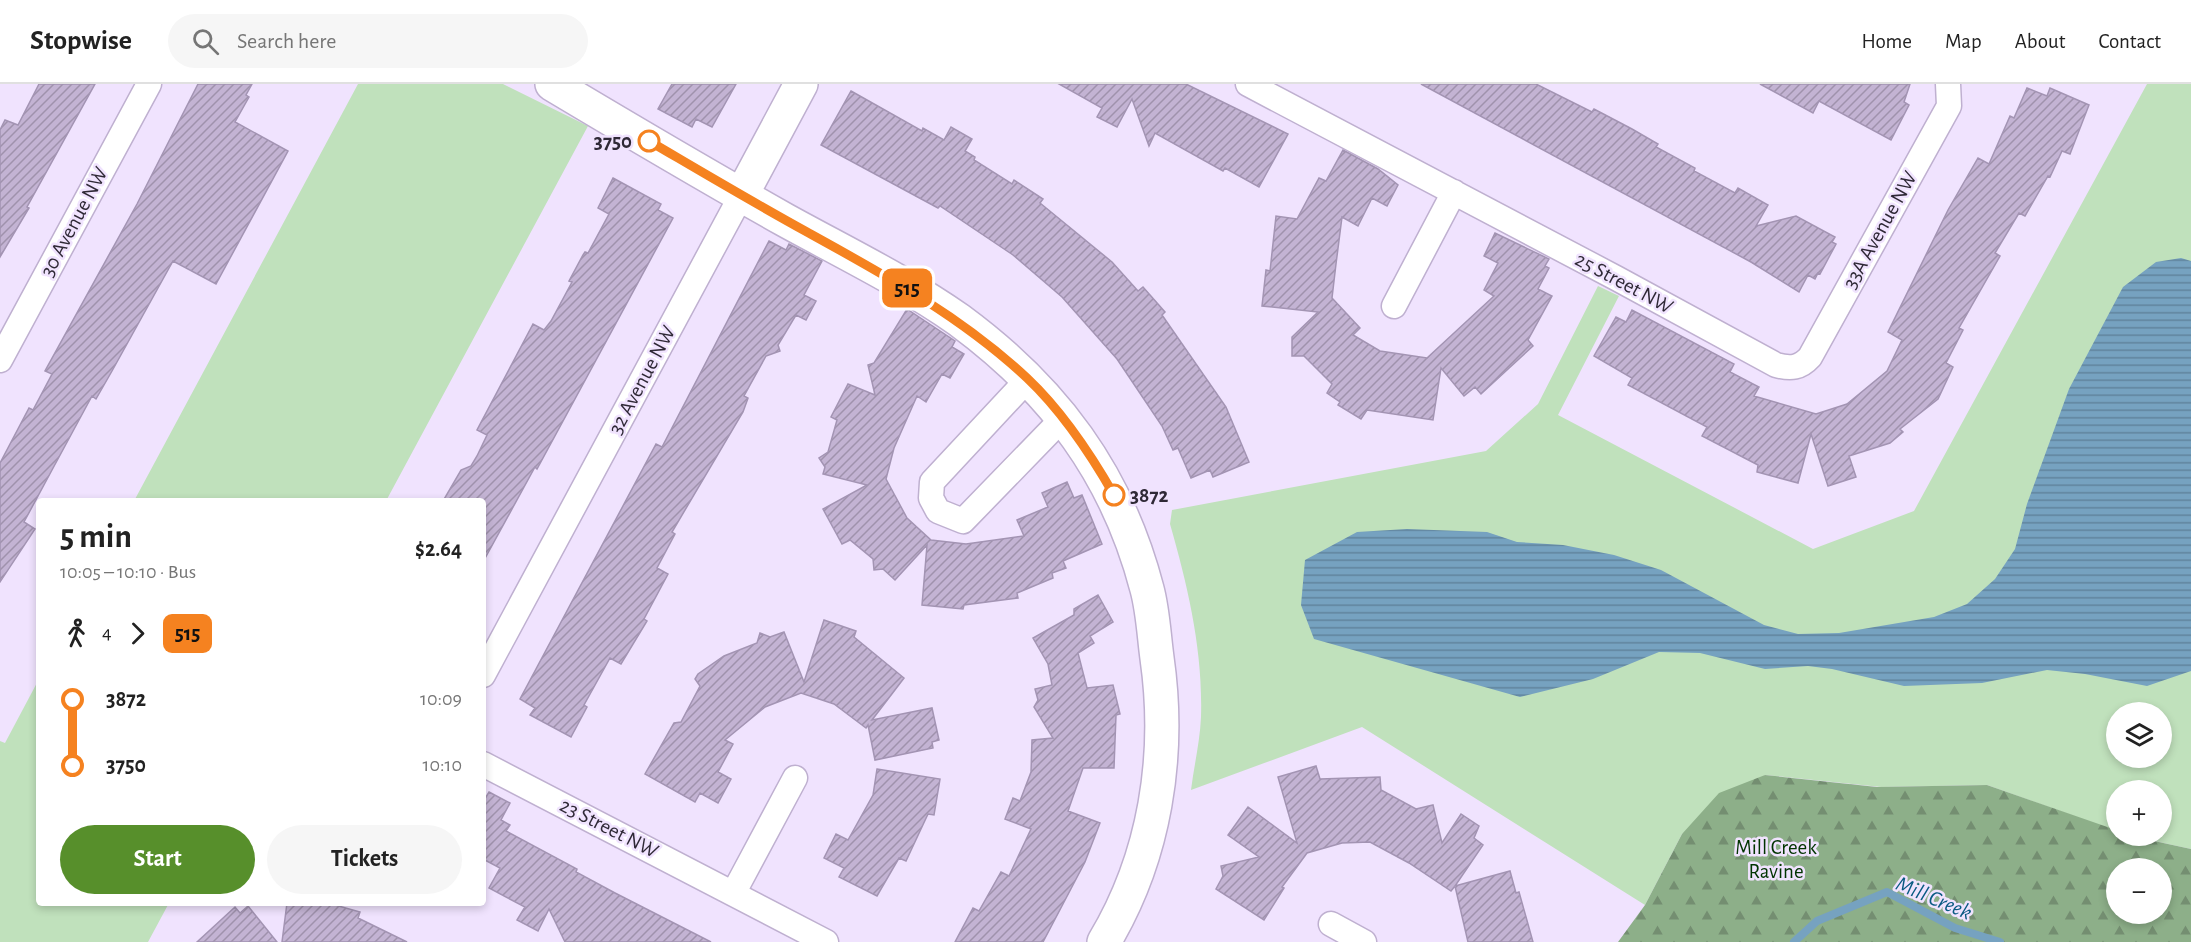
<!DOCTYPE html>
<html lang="en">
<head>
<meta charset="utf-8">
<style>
	body { margin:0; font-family:"Alegreya Sans",sans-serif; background:#f6f6f6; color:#222; height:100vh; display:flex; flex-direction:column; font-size:22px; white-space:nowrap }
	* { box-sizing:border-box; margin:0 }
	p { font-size:20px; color:#767676 }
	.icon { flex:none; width:33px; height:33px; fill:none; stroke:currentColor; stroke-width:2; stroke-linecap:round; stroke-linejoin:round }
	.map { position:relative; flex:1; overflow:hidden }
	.panel { position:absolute; left:36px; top:414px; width:450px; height:408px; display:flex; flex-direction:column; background:#fff; border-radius:6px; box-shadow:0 3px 9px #0003 }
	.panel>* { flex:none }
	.badge { padding:0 12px; border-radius:9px; font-size:21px; line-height:39px }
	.fabs { position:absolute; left:2106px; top:618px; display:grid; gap:12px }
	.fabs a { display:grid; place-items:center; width:66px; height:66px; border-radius:50%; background:#fff; box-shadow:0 3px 9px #0003; font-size:30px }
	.map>.badge { position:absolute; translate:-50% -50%; box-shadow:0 0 0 3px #fff }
	.legs { display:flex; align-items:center; gap:9px; height:66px; padding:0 24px; font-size:20px }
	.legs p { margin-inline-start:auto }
	.summary { display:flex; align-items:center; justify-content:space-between; height:102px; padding:0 24px }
	h1 { font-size:33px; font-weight:700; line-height:45px }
	.action { display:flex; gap:12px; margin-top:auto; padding:12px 24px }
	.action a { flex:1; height:69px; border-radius:36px; background:#578f2b; color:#fff; font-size:24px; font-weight:700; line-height:69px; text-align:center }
	.action a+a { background:#f6f6f6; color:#222 }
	ul { padding:0 24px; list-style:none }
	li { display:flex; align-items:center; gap:21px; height:66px; font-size:22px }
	li i { display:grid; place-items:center; width:9px; height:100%; margin:0 8px; background:currentColor }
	li i::after { content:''; width:15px; height:15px; margin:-8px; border:4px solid; border-radius:50%; background:#fff }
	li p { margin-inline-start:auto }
	li:first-child i { background:linear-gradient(#0000 50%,currentColor 0) }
	li:last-child i { background:linear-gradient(currentColor 50%,#0000 0) }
	header { display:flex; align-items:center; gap:36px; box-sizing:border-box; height:84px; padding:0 30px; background:#fff; border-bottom:2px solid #e0e0e0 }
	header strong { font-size:28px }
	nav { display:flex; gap:33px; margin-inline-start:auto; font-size:21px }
	.search { width:420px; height:54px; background:#f6f6f6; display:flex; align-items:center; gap:15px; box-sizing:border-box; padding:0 21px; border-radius:33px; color:#767676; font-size:22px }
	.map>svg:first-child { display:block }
</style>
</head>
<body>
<header>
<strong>Stopwise</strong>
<div class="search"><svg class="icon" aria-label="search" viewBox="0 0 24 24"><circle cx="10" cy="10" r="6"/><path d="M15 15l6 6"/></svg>Search here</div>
<nav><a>Home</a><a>Map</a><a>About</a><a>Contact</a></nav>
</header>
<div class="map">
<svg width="2191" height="858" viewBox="0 0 2191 858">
	<defs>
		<pattern id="forest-firs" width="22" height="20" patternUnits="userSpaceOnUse" patternTransform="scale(1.5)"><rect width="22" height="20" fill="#8daf89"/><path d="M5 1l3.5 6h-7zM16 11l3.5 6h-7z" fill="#748e71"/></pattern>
		<pattern id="water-rules" width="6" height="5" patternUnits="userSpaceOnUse" patternTransform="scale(1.5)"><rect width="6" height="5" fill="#76a2c0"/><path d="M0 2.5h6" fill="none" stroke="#61849d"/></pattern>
		<pattern id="building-hatch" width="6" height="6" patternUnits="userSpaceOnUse" patternTransform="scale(1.5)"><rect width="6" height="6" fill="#c3b3d3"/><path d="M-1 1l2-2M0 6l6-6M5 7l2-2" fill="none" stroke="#9f92ac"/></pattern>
	</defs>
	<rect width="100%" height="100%" fill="#f0e3fe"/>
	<path fill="#c0e1bc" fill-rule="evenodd" d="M358,0H503L588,42L386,417H134Z
		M2147,0H2191V765L2131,752H2162V706H2116V747L1987,701L1881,703L1765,691L1682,750L1645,821L1362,643L1191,706C1194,682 1200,657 1201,633C1203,566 1188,503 1170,440L1172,426L1486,367L1538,320L1598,202L1619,212L1558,331L1813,465L1914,427ZM2116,628H2162V674H2116Z
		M39,595V819H169L148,858H0V657L5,659Z"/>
	<path fill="url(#forest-firs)" fill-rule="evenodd" d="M1765,691L1877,703L1987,701L2116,746V752H2131L2191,765V858H1618L1645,821L1682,750L1719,709ZM2116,784H2162V830H2116Z"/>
	<path fill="url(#water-rules)" d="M2181,174L2191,177V587L2147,602L2085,590L2047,586L1982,599L1904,602L1832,585L1808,582L1765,585L1700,569L1659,568L1593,595L1520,613L1314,555L1301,521L1305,476L1357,448L1407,445L1487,448L1517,458L1563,461L1614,471L1661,486L1764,541L1798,550L1839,549L1934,533L1967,520L1995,495L2015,465L2027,420L2069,305L2123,203L2156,178Z"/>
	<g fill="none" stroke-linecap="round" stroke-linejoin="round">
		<path stroke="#76a2c0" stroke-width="8" d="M1794,858L1817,837L1887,808L1955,844L2000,858"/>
	</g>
	<path fill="url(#building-hatch)" stroke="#a394b3" stroke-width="1.5" d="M39,0H95L27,123L29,124L0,173V46L5,36L18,41Z
		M198,0H252L246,11L249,13L235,38L288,67L216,200L173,177L112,287L96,315L92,312L52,386L24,438L35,445L0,498V379L29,324L33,326L52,290L45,287L137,120Z
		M672,0H736L712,43L696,35L692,43L658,25Z
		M1059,0H1186L1288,50L1259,103L1225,84L1223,87L1155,49L1149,62L1132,15L1117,43L1097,33L1102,24Z
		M1421,0H1536L1592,28L1594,25L1632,45L1658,60L1656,63L1695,84L1694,87L1735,109L1738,104L1768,121L1756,142L1796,132L1835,153L1832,158L1836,160L1820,190L1818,189L1815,195L1808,191L1799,208L1751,178Z
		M1760,0H1910L1904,18L1909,21L1891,56L1819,17L1813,29Z
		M2027,4L2047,12L2050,4L2089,21L2070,70L2062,67L2050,93L2048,92L2025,132L2019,129L1995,169L2000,172L1959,244L1963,246L1946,279L1953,283L1938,315L1900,345L1903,348L1890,359L1849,372L1856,393L1828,402L1811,350L1798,399L1757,388L1758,381L1702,352L1707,343L1628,301L1632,294L1594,272L1616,233L1626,238L1632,226L1734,280L1730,288L1759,303L1754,312L1816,330L1847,320L1887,287L1902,256L1888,248L1948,126L1978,74L1989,80L2010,32L2014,34Z
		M851,7L922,47L923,44L944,56L951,43L972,55L965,67L975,73L974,76L1012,100L1014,96L1043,115L1040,119L1112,178L1138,207L1143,203L1165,228L1162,231L1226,323L1249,378L1213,393L1210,386L1191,394L1178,364L1173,366L1162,342L1117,275L1062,213L1013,171L940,122L938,124L821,61Z
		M1343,66L1378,85L1398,101L1387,122L1372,114L1358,142L1342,133L1336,180L1332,214L1360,244L1353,251L1380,267L1427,274L1494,212L1484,206L1498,179L1484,172L1495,149L1549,175L1545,182L1549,184L1538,205L1552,212L1528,256L1533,262L1481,310L1475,303L1464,312L1441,284L1433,336L1367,326L1361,335L1338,321L1340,318L1327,309L1332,300L1304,272H1292V253L1318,228L1262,222L1266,186L1270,187L1276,132L1297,135L1319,94L1326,97Z
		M613,94L661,120L658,126L673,134L537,385L535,383L483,478V417H443L461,386L471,382L477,372L487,351L477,346L533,240L544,246L551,237L572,198L569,197L583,171L585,168L588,169L609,130L598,124Z
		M769,157L786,166L789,160L822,177L804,211L816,217L806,236L796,231L778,261L780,267L766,272L744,312L748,314L743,328L672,448L675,450L657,484L668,490L644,535L647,537L621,580L610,574L584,621L587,623L571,653L530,631L535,624L520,615L656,360L662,363Z
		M907,225L955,257L952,263L964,270L950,294L942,290L926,318L917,312L894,364L886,395L907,434L931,456L966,460L1024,452L1017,436L1048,423L1042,409L1067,398L1074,414L1082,411L1102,460L1063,477L1066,484L1052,489L1053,494L1017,509L1018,514L964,521L963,525L922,521L927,461L895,496L883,485L874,486L873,475L850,456L842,460L823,425L867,401L823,390L825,383L819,374L828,368L837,336L831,333L848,300L875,311L868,281L874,279Z
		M1098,511L1113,538L1090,552L1094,559L1078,569L1087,604L1113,601L1120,630L1116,631L1114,684H1083L1068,727L1100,739L1085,778L1043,858H955L973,824L979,827L1001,788L1009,792L1031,745L1005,735L1013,714L1020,717L1031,688L1032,656L1053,654L1034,623L1038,616L1035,605L1052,601L1048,580L1033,554L1074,531V525Z
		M824,536L856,547L854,553L904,594L872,636L932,624L939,656L932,658L933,664L875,676L868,641L866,644L834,620L801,609L765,623L725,656L733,660L718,688L731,695L718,719L700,709L695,718L645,690L674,639L681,638L700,602L695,595L698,590L724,572L757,559L760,549L770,553L784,548L804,598Z
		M1316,682L1320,695L1380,693L1381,706L1416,725L1433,721L1442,759L1461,730L1479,742L1474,754L1483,761L1455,802L1510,787L1516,809L1519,808L1533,858H1468L1455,802L1451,807L1409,779L1370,758L1342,759L1307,769L1282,803L1284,804L1264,836L1216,805L1223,792L1221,782L1259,773L1228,751L1248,723L1297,759L1278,693Z
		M877,685L940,695L934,731L928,730L906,777L899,774L877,812L839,793L844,784L824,774L836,750L848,756L873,711Z
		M489,708L510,719L501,736L510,741L506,747L577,785L576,788L615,809L711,858H565L549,825L538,847L517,836L525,823L489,804L500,784L483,775V718Z
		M287,819H328L360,828L358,834L407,858H282Z
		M248,822L277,858H197L235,823L240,829Z"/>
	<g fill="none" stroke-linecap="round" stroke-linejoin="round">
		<g stroke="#bfb0d0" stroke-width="27">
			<path id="street" d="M1248,0L1616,194L1776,281C1791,285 1800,284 1810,273L1949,22L1948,0
				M1394,222L1454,108
				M0,276L149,0
				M1028,295L932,398L931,414L938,427L963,437L1063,334
				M483,591L741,112
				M483,680L826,858
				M734,808L795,694
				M1331,840L1364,858"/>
		</g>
		<g stroke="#bfb0d0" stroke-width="36">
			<path id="secondary" d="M552,0C629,46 707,92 785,136C843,168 905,198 959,236C1054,306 1117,390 1147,505C1153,527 1154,552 1157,574C1171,672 1155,773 1104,858
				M741,112L801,0"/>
		</g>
		<use href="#street" stroke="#fff" stroke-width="24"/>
		<use href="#secondary" stroke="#fff" stroke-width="33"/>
	</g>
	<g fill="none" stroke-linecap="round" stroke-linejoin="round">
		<g stroke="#fff" stroke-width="14">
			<path id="line-1" d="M649,57C702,88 754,119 807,148C885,191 962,233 1027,294C1062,327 1090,369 1114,411"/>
		</g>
		<use href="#line-1" stroke="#f58220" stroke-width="9"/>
	</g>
	<g fill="#fff" stroke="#f58220" stroke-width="3">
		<circle cx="649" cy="57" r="10"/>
		<circle cx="1114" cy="411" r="10"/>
	</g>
	<g text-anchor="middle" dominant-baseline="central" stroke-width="5" stroke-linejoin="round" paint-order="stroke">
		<g font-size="21" font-weight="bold" fill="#2f2936" stroke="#f0e3fe" text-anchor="end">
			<text x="632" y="57">3750</text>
			<text x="1130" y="411" text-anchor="start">3872</text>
		</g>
		<g font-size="21" fill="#2f2936" stroke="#f0e3fe">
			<text transform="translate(74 138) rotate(-62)">30 Avenue NW</text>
			<text transform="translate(1880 146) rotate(-61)">33A Avenue NW</text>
			<text transform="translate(1624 199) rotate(28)">25 Street NW</text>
			<text transform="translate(642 296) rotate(-62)">32 Avenue NW</text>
			<text transform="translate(609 744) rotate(27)">23 Street NW</text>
		</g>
		<g font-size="21" fill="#013400" stroke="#f0e3fe">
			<text x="1776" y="763">Mill Creek<tspan x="1776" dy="24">Ravine</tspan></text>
		</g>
		<g font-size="22" font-style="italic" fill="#095a82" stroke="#f0e3fe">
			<text transform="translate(1934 814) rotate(23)">Mill Creek</text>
		</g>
	</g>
</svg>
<div class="fabs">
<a><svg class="icon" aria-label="layers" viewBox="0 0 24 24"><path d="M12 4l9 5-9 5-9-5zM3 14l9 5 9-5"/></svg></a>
<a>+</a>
<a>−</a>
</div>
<b class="badge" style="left:907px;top:204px;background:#f58220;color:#111">515</b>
<section class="panel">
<div class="summary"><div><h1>5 min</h1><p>10:05 – 10:10 · Bus</p></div><b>$2.64</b></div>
<div class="legs"><svg class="icon" aria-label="walk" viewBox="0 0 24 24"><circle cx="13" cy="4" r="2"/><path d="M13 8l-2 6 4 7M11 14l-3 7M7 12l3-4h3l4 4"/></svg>4<svg class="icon" aria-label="forward" viewBox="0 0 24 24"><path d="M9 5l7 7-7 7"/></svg><b class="badge" style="background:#f58220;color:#111">515</b></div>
<ul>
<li><i style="color:#f58220"></i><b>3872</b><p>10:09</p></li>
<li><i style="color:#f58220"></i><b>3750</b><p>10:10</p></li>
</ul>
<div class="action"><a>Start</a><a>Tickets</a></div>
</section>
</div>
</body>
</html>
